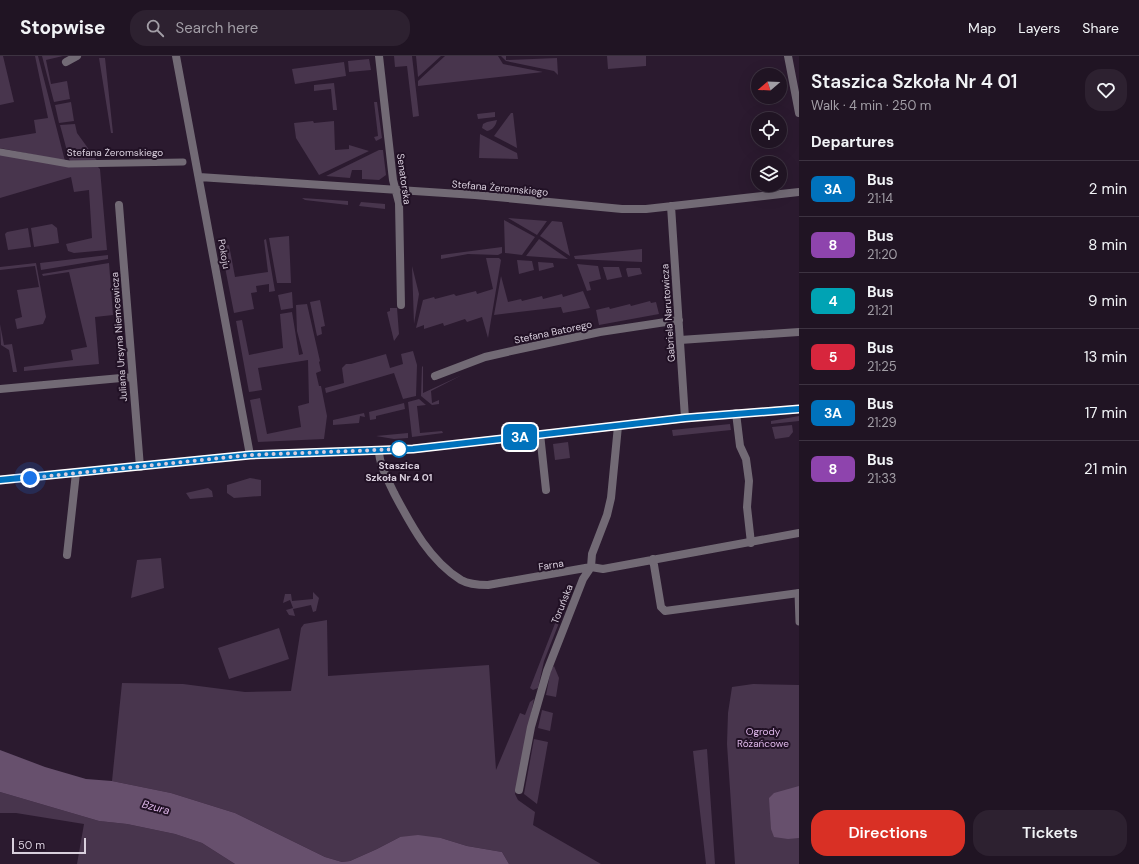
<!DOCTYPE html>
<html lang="en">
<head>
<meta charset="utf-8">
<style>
	body { margin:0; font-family:"DM Sans",sans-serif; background:#2d2130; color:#f1f3f6; height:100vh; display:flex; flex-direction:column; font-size:15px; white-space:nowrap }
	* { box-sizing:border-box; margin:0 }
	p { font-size:13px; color:#a29ea6 }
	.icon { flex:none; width:22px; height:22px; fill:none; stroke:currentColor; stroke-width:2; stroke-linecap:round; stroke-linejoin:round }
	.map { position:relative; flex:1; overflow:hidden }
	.drawer { display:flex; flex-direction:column; background:#201423; width:340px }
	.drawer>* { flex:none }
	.badge { padding:0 8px; border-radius:6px; font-size:14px; line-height:26px }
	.needle { width:26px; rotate:251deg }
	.controls { position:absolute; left:751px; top:12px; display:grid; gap:8px }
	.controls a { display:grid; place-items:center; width:36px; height:36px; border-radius:50%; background:#201423; box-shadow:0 4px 16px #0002,0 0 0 1px #3d3341; font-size:20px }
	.scale { position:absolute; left:12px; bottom:10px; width:74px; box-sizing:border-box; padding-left:4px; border:2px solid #d9cfdd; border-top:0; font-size:11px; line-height:14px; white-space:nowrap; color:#d9cfdd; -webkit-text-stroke:3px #211125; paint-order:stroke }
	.you { position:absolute; width:20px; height:20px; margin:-10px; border:3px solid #fff; border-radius:50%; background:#1a73e8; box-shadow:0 0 0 6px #1a73e833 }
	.map>.badge { position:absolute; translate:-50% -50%; box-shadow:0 0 0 2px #fff }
	h2 { padding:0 12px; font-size:15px; line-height:36px }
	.round { display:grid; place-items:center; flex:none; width:42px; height:42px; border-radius:16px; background:#2d2130 }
	.headline { display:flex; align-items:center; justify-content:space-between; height:68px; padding:0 12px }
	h1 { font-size:19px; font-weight:600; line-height:30px }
	.cta { display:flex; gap:8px; margin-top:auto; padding:8px 12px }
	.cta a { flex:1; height:46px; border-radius:16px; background:#d93025; color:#fff; font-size:16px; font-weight:600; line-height:46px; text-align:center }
	.cta a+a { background:#2d2130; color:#f1f3f6 }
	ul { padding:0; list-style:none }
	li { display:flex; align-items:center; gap:12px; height:56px; padding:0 12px; border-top:1px solid #3d3341 }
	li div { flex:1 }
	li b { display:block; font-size:15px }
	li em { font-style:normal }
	li .badge { min-width:44px; font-weight:700; text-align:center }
	header { display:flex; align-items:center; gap:24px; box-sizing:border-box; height:56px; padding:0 20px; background:#201423; border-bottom:1px solid #3d3341 }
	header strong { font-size:19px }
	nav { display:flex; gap:22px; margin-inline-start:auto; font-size:14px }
	.search { width:280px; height:36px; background:#2d2130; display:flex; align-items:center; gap:10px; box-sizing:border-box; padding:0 14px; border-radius:16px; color:#a29ea6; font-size:15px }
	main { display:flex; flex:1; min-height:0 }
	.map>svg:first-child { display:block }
</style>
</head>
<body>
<header>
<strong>Stopwise</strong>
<div class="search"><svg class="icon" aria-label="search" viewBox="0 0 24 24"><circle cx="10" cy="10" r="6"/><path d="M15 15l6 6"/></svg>Search here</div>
<nav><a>Map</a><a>Layers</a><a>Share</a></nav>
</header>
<main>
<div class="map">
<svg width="799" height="808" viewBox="0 0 799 808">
	<rect width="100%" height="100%" fill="#2b1a2f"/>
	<path fill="#48354d" d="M0,0H3L14,46L0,49Z
		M35,0H38L65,105L0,92V83L36,77L34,64L48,62Z
		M42,0H63L46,4L51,28L67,25L70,43L54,46Z
		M394,0H412L419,60L413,61L407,10L395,11Z
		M416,0H441L418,21Z
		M445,0H498L503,8L543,16L418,30V25Z
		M501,0H506V4L557,2L558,19L554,15L506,5Z
		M607,0H646V10L608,13Z
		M99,2H105L113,77H111Z
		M369,3L371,14L349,16L348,5Z
		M344,6L346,20L295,28L292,13Z
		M334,27L337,54H333L331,33L314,35V29Z
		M71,46L74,65L59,67L55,49Z
		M374,46H377L382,82L376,85L374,81L378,80Z
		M495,56V61L478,63L477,58Z
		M511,57H513L517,92L494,80Z
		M497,64C496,69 493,74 487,75L482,72L483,68L487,66Z
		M313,65L314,67L334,65L335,94L349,93V89L369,95L319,119L296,82L294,67Z
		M75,68L77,77L98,106H70L60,69Z
		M480,78L517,97L518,103L479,102Z
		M379,94H383L386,119L379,124L362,123V114H352L350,122L326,120Z
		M0,98L97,110L100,113L107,194L74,197L68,195L66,188L92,182L89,134L74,136L71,121L0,142Z
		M302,142L348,145V149L305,144Z
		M361,146L385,148V153L359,150Z
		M508,162L547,165L537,179Z
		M504,164L535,181L522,199L505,197Z
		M552,165L562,166L570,200L540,180Z
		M52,168L57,172L59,187L34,191L31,172Z
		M28,172L31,191L8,194L5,178L7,176Z
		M289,180L291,227H277L269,182Z
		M266,183L275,235L269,236V228L256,230L257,236L251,237L254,253L234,257L221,191L229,189L235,221L268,216L264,184Z
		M539,183L568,203L526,200Z
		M502,191V197L498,199L468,198L441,203V199Z
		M642,193V206L575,203L574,200Z
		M108,199V203L41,214L40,207Z
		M486,202H499L501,204L488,282L482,261L467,266L465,263L444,270L443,267L424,273V269L416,272L423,244L434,241L435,243L454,238L456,240L476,235L477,238L493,233Z
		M517,204L532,205L534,214L519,218Z
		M538,206L553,207L554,211L539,215Z
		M36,207L46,261L43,268L17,273L15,263L22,261L17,234L39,231L35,210L0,214V211Z
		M109,207L113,259L95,261L99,308L24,315V311L73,304L71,294L87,291L69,216L43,220L42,218Z
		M577,208L598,210L601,223L589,226L591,234L587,235Z
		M412,210L419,238L414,268Z
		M603,211H619L622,221L607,224Z
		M627,212H640L642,218L628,221L626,213Z
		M501,220L508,246L521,243L522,245L542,240L543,243L562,238L563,241L583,235L590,252L563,257L561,251L494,259Z
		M292,236L293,252L281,254L278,239Z
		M320,244L325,270L321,271L322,278L317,280L310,246Z
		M650,245L651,247L656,246L659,258L599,269L596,254L609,251L610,253L630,248L631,250Z
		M307,248L320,305L319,306L321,315L316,317L319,330H321L327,360L324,383L258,386L250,344L260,342L267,378L301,371L298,350L309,347L308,304L258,312L262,334L249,336L236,265L242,264L249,299L283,292L280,258L292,256L299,299L303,298L297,275L296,249Z
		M390,252H397L399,278L394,285L387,256L390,255Z
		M0,268L4,289L12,288L17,316H13L9,294L1,289Z
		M413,295L417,309L416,340L403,343L394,317L326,337L325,332L344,327L342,312L346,308H351L386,298L390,312L403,308L401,298Z
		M422,310L423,311V337L462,319L431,335L432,347L439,344V348L432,349L421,340Z
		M419,343L426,349L417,350L420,377L442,375L443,377L412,381L408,346Z
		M404,347L405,353L376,360V363L370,364L369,356Z
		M364,357L365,361L360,360L359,367L333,369V364Z
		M799,360V365L771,368V365Z
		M730,368L731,374L673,380L672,374Z
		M792,369L793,376L789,381L775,383L772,371Z
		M408,377V382L394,383L376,380Z
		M568,386L570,402L555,404L553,388Z
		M250,422L261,424V440L234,442L227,437V429Z
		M208,432L212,435L213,441L190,443L186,437Z
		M161,502L164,532L131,542L137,504Z
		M313,536L319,542L316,555L313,556L311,549L293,553L295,560L289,559L286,554L293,552L290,544L283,547L285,538H291L292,545L313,543Z
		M561,552L564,554L544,605L538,632L533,634L530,632Z
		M327,564L328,620L489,609L496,714L520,657L525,659L530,646L534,643L515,738L518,744L535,756L533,769L601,808H509L502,796L467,790L441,782L400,781L377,793L350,805L342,806L325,801L235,757L171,737L112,725L122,627L183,628L245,636L291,635L301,572L304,568Z
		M279,572L289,603L229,623L218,592Z
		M554,610L559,622L556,641L546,639L551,613Z
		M753,628L799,629V808H735L727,688L728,657L732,631Z
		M542,654L553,657L550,675L538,672Z
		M534,683L548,686L537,748L524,738Z
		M707,693L715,808H706L693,695Z
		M0,736L99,765L127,768L175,778L202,787L235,808H77L84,768L16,757H0Z"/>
	<path fill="#67506d" d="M0,694L45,711L86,723L112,725L171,737L235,757L325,801L342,806L350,805L377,793L400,781L418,779L441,782L467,790L502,796L509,808H235L202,787L175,778L127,768L99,765L0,736Z
		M799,730V782L788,783L774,781L771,773L769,742L774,737Z"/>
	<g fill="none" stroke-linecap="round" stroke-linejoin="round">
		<path stroke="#726a75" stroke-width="7" d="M0,96L69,108L183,106
			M798,537L799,566"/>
		<path stroke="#726a75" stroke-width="8" d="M176,0L250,399
			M379,0L393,124L399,147L401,249
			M66,6L77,0
			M199,121L475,139L622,153H646L799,136
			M119,149L140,411
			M671,150L685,362
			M680,284L799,276
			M435,320L485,301L520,293L600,276L679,264
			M0,333L132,321
			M736,357L740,390L746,403L749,425L747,451L751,487
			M540,378L546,434
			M379,394C379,409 388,424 394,437C411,469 429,504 461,524C468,528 479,529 488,529L591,511L603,513L799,477
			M67,499L76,417
			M653,503L661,551L665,555L799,537
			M519,734L531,671L547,615L583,523L591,511L592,498L607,459L611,442L618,370"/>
		<path stroke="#726a75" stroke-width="8" d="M788,0L799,57
			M0,424L250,399L413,393L695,361L799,353"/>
	</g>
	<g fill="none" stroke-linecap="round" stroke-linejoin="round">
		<g stroke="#fff" stroke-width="9">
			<path id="line" d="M0,424L250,399L413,393L685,362L799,353"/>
		</g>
		<use href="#line" stroke="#0072bc" stroke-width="6"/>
		<path stroke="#d9cfdd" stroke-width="4" stroke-dasharray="0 7.2" d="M30,422L250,399L402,393H399"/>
	</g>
	<circle fill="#fff" stroke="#0072bc" stroke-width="2" cx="399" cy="393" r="8"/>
	<g text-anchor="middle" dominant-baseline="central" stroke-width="4" stroke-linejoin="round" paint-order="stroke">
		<g font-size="10" fill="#d9cfdd" stroke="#211125">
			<text x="115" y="96">Stefana Żeromskiego</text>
			<text transform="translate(404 123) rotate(82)">Senatorska</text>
			<text transform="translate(500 132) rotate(5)">Stefana Żeromskiego</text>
			<text transform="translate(224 198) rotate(80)">Pokoju</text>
			<text transform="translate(668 257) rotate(-94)">Gabriela Narutowicza</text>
			<text transform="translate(553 276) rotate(-12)">Stefana Batorego</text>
			<text transform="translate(119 281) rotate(-94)">Juliana Ursyna Niemcewicza</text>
			<text transform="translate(551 509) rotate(-9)">Farna</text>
			<text transform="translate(562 548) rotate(-68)">Toruńska</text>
		</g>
		<g font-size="10" font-weight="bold" fill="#d9cfdd" stroke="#211125">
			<text x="399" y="409">Staszica<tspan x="399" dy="12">Szkoła Nr 4 01</tspan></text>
		</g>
		<g font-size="10" fill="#e0b8eb" stroke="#211125">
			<text x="763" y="675">Ogrody<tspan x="763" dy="12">Różańcowe</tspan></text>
		</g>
		<g font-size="11" font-style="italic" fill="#dfb7ea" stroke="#211125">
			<text transform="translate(156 751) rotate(15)">Bzura</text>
		</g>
	</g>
</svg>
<div class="controls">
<a><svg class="needle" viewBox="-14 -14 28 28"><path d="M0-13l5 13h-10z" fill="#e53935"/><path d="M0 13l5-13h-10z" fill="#a29ea6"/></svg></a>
<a><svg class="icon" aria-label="locate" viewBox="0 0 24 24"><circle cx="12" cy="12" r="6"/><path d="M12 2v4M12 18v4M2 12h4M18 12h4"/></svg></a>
<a><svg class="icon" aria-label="layers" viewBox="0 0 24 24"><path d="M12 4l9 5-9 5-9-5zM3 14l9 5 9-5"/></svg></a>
</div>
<div class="scale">50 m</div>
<div class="you" style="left:30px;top:422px"></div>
<b class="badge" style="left:520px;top:381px;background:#0072bc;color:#fff">3A</b>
</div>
<section class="drawer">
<div class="headline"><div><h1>Staszica Szkoła Nr 4 01</h1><p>Walk · 4 min · 250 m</p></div><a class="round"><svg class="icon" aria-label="heart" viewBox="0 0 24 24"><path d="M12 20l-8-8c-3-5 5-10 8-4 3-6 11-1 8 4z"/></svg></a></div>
<h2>Departures</h2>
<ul>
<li><span class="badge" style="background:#0072bc;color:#fff">3A</span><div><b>Bus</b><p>21:14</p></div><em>2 min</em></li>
<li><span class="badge" style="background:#8e44ad;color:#fff">8</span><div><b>Bus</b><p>21:20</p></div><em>8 min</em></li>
<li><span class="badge" style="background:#00a3b4;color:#fff">4</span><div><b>Bus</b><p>21:21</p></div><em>9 min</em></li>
<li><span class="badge" style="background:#d7263d;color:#fff">5</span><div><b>Bus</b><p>21:25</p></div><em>13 min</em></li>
<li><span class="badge" style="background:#0072bc;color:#fff">3A</span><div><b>Bus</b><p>21:29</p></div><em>17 min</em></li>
<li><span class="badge" style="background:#8e44ad;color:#fff">8</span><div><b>Bus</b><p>21:33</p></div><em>21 min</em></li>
</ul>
<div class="cta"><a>Directions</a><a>Tickets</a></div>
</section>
</main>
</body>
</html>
